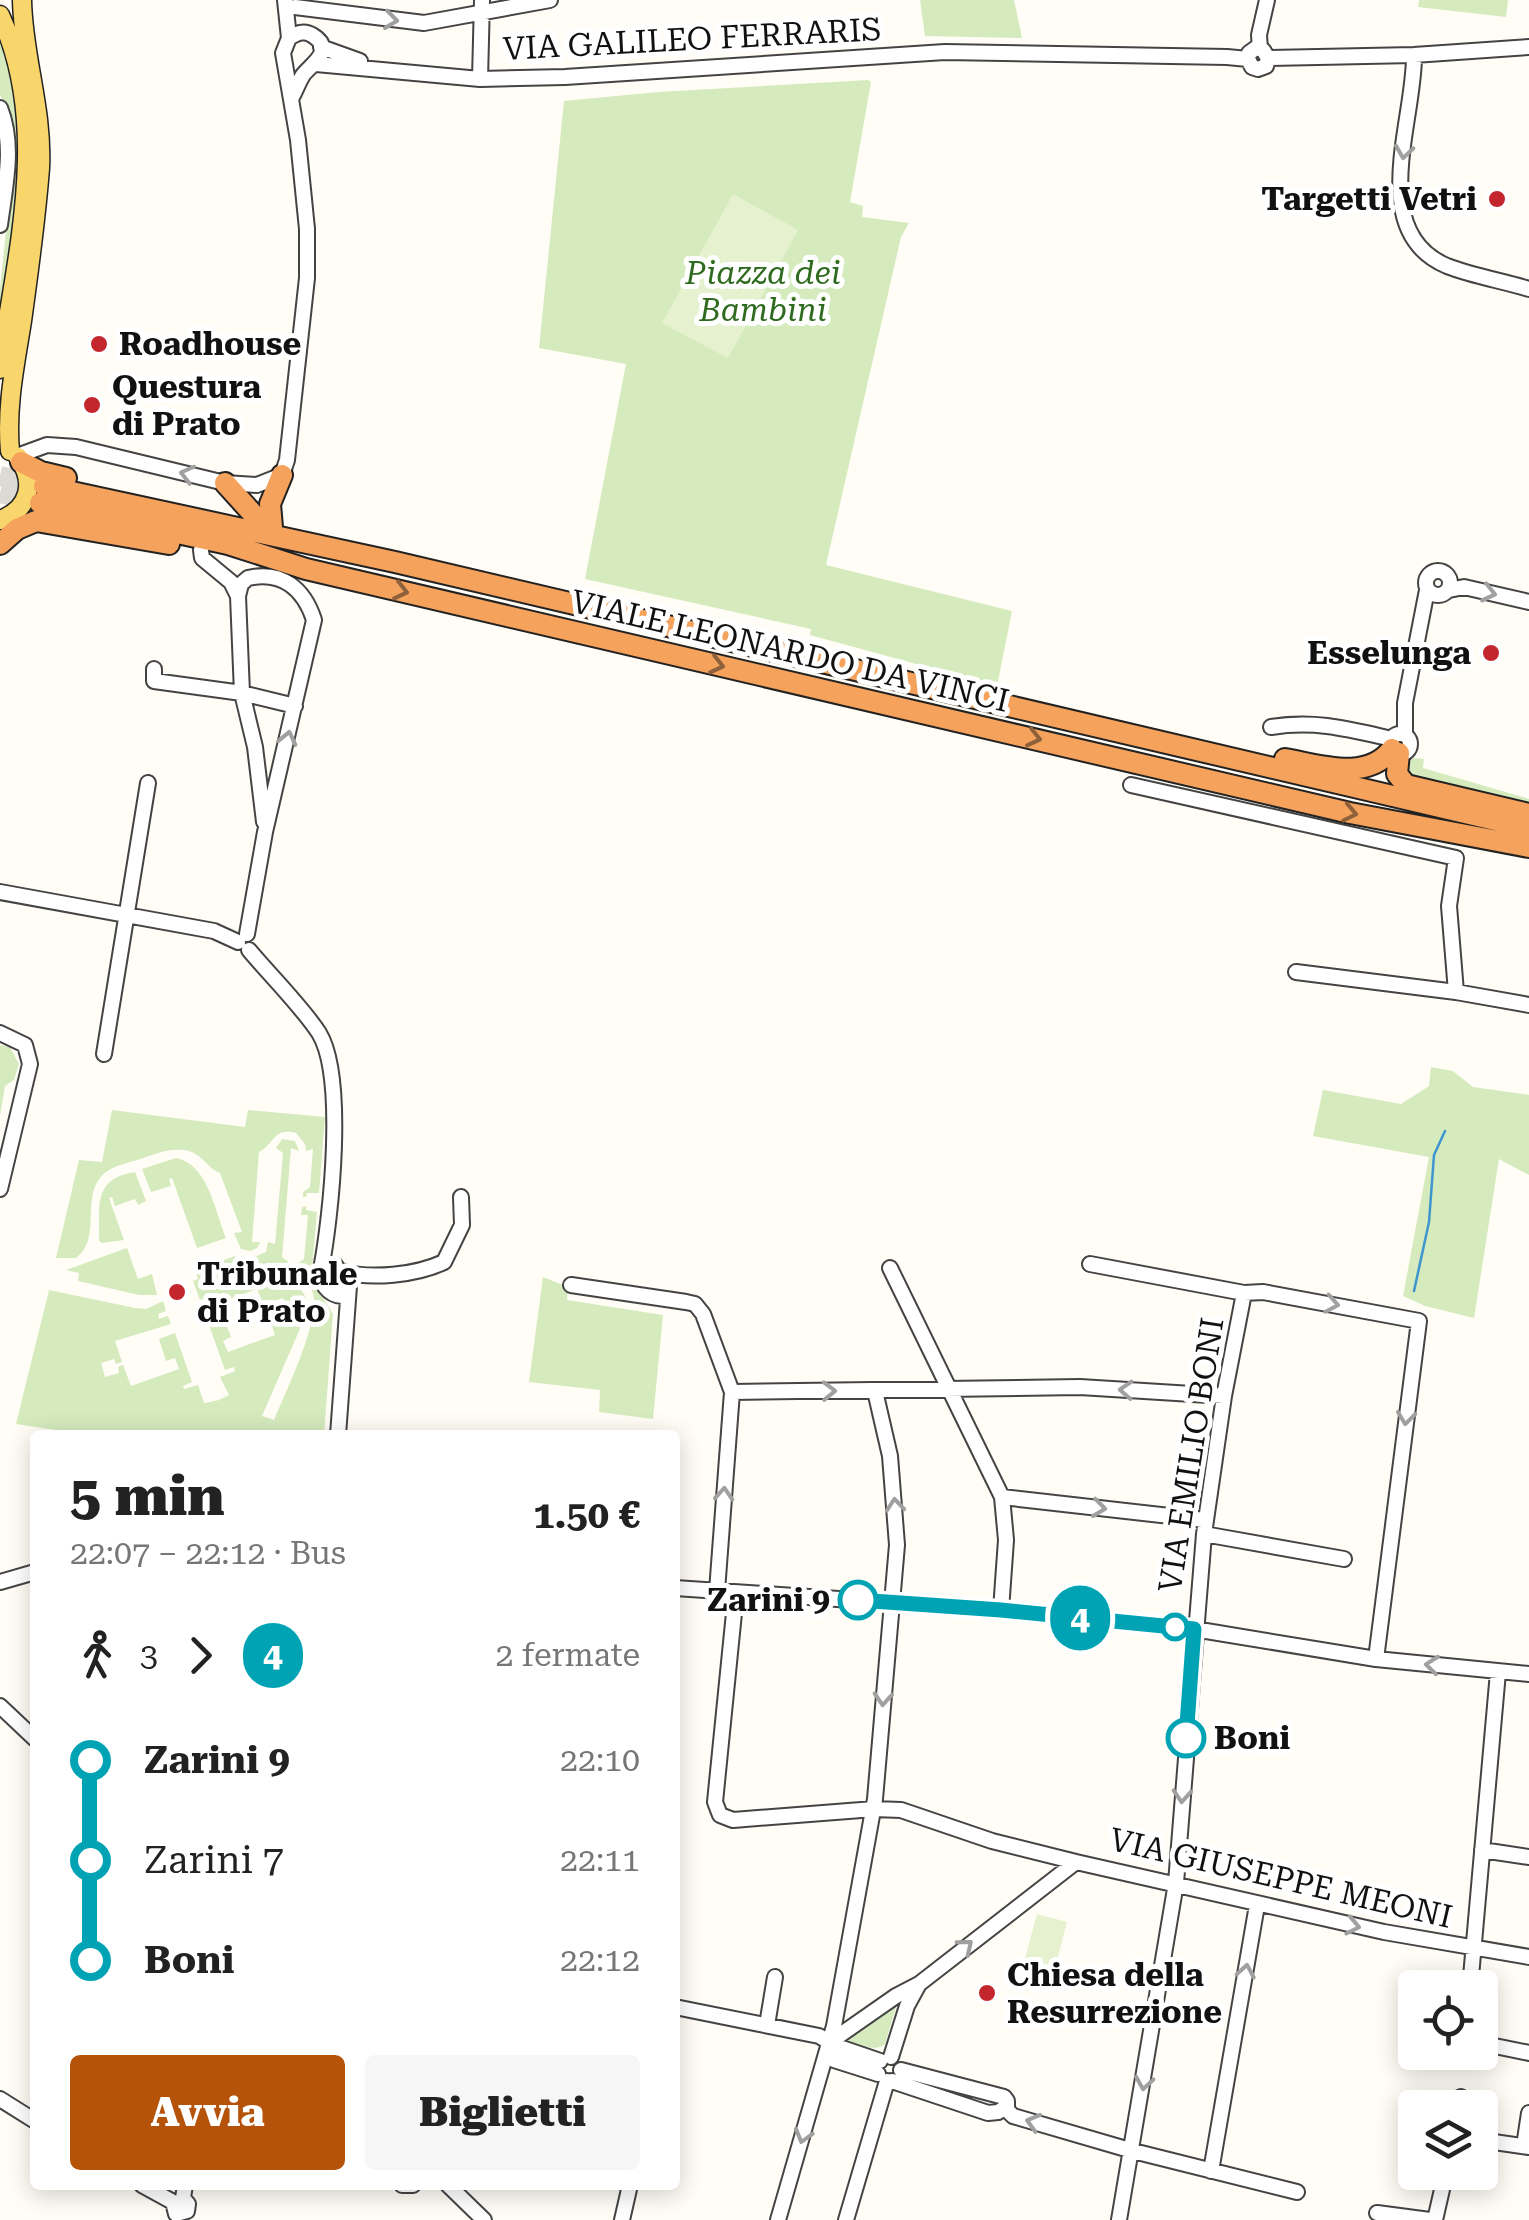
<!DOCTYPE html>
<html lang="it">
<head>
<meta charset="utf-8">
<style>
	body { margin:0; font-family:"Roboto Serif",serif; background:#f6f6f6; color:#222; height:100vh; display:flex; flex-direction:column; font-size:38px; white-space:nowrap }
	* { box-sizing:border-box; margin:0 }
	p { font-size:32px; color:#767676 }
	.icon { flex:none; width:55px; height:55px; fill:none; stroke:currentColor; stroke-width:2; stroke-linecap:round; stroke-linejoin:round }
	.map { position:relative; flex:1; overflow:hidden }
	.details { position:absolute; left:30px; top:1430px; width:650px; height:760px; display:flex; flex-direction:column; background:#fff; border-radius:10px; box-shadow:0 5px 25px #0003 }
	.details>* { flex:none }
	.badge { padding:0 20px; border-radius:32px; font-size:35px; line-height:65px }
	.fabs { position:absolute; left:1398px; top:1970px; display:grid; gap:20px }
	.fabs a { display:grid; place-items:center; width:100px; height:100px; border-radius:10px; background:#fff; box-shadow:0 5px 25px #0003; font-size:50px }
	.map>.badge { position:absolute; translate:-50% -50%; box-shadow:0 0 0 5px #fff }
	.legs { display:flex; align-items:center; gap:15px; height:110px; padding:0 40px; font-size:32px }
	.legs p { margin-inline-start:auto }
	.summary { display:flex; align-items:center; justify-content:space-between; height:170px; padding:0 40px }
	h1 { font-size:55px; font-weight:800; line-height:75px }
	.button { display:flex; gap:20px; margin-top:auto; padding:20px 40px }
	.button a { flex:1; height:115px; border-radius:10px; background:#b45309; color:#fff; font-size:40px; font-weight:800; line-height:115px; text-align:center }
	.button a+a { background:#f6f6f6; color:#222 }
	ul { padding:0 40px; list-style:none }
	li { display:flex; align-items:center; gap:35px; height:100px; font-size:38px }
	li i { display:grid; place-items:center; width:15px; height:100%; margin:0 12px; background:currentColor }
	li i::after { content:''; width:25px; height:25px; margin:-12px; border:8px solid; border-radius:50%; background:#fff }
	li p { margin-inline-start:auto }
	li:first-child i { background:linear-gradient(#0000 50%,currentColor 0) }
	li:last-child i { background:linear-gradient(currentColor 50%,#0000 0) }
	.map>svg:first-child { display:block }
</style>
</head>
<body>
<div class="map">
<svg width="1529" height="2220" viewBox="0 0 1529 2220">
	<rect width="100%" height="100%" fill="#fffdf5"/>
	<path fill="#d5ebbd" d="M920,0H1014L1022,38L925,36Z
		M1419,0H1508L1506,17L1418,7Z
		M0,28L19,105L17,208L0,337V288L15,144L13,119L0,95Z
		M868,80L871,82L850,202L863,206L862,217L909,223L901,237L826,565L1012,611L997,686L810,635L811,629L585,579L626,364L539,348L564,101L658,92Z
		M1414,758L1424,759L1423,768L1529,799V809L1408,781L1405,763Z
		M0,1045L10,1047L19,1064L14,1080L5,1086L0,1116Z
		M1431,1067L1453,1071L1473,1087L1529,1095V1175L1499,1159L1474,1318L1425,1306L1403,1296L1429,1157L1313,1136L1323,1090L1401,1104L1429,1086Z
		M112,1110L245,1127L248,1110L325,1117L319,1193H307L306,1197H303V1192L310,1187L313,1149L306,1151L305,1144L296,1133C273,1127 274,1145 259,1152L252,1242H260L258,1247L251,1251L241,1249L234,1233L242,1232L220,1173C208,1169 203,1155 189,1151C172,1147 158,1153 143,1158C132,1162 115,1165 106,1172C78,1194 104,1237 76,1258H56L79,1160L102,1162Z
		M282,1139L295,1141L299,1151L291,1148L282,1257L289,1262C276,1270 263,1269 250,1263L247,1260L266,1252L268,1242L275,1244L283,1153L276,1148Z
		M176,1158C208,1164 215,1211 226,1238L197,1248L172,1178L169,1179L171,1186L151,1192L142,1169Z
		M135,1172L146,1201L138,1205L135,1199L115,1206L112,1197L109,1198L124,1240L102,1243L99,1241C100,1206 92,1179 135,1172Z
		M306,1206V1210L317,1212L311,1279L333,1314L324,1435H89L16,1424L49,1290L135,1308L146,1309L163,1301L166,1311L158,1314L159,1319L168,1316L171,1324L115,1341L122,1362L116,1364L114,1359L101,1363L105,1377L119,1373L118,1367L123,1365L131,1386L179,1369L175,1358L166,1361L159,1339L175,1333L192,1382L183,1386L184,1389L198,1385L204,1403C214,1402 220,1400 229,1395L220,1377L235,1371L234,1367L225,1370L208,1322L223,1316L231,1337L223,1341L228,1352L275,1335L268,1314L273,1312L275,1316L289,1311L283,1298L270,1302L272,1308L266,1310L257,1289L211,1306V1309L204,1311L201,1304L209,1300L207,1297L200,1300L193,1281L198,1279L195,1270L235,1256C250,1288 314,1265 306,1315L262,1416L274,1420C285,1393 323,1316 312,1291C307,1279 298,1276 288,1271L304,1259L308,1215H301L302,1207Z
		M127,1248L138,1279L152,1274L157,1295H139L78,1281L79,1273L66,1270Z
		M543,1277L568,1287L567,1300L663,1315L653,1419L599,1412L600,1390L529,1382Z
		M893,2006L896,2007L885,2044C874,2053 859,2044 846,2040Z"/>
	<path fill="#e6f2cf" d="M733,194L798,230L728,358L662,323Z
		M1037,1914L1067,1922L1052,1980L1021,1973Z"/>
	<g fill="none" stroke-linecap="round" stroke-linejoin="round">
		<path stroke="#3f96cf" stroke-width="2.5" d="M1414,1291L1429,1222L1434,1155L1445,1131"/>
		<path stroke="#dbdad3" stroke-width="20" stroke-dasharray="20 10" stroke-linecap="butt" d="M0,476L42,486
			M0,493L40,503"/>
		<g stroke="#444" stroke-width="18">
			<path id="minor" d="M285,0L289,38
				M295,7L424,23L550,0
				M321,47L360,61
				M1260,49L1259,35L1267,0
				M1414,55C1415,120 1366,232 1447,266C1473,276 1503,281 1529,289
				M1268,58L1414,55L1529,47
				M316,64L480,79L565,77L945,52L1227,57L1248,59L1252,67L1258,69L1266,66L1268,58L1263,50L1256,48L1249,53L1248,59
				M480,79L482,0
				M0,108C15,145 5,187 0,225
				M17,456L47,445L76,447L225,483L257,485L282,475L287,460L307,278V229L298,140L283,53L289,38C297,33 304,30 312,35C337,50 310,65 303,75C299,81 296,90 292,97
				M201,550L202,558L231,582L238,596L242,693L255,747L264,822
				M1426 583a12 12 0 1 1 24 0a12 12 0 1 1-24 0Z
				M1449,590L1464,587L1529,602
				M238,596L241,584L248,578C282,570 304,589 314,620L265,832L247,934
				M154,669V681L242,693L295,706
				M1271,727C1316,720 1348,729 1392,739
				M1390 744a10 10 0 1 1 20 0a10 10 0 1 1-20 0Z
				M1405,735V703L1427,590
				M1131,785L1456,858L1449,906L1456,992
				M0,892L214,931L238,942
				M249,950C269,974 303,1008 319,1033C346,1077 331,1218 321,1269
				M1296,972L1456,992L1529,1005
				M0,1033L25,1045L30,1064L0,1189
				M104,1054L148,783
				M1090,1264L1244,1293L1263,1292L1419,1321L1376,1659
				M890,1268L1002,1497L1006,1540L1001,1610
				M341,1271C371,1280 416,1275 444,1262L462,1225L461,1197
				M571,1285L686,1302L695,1304L703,1314L732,1392L717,1591
				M732,1392L1080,1387L1224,1396
				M338,1435L349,1286L335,1265H327L321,1269C319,1283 328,1295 342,1296L348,1290
				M1002,1497L1205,1520
				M1204,1534L1344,1559
				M0,1582L35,1572
				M675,1588L1001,1610L1194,1629L1376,1659L1529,1674
				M736,1593L715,1802L720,1815L733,1820L874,1809L901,1810L992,1841L1076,1862
				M0,1706L35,1739
				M1482,1850L1529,1857
				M1470,1988L1498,1672
				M675,2007L819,2036L836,2046L880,2061
				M767,2025L775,1977
				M830,2042L896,1996L919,1984L1076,1862L1384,1932L1529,1957
				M1480,2043L1529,2053
				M828,2052L834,2060L878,2074
				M891,2057L907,2006L919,1984
				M901,2070L1004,2097L1007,2101V2110L1013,2116L1133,2151L1297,2192
				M892,2081L988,2113L998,2112L1006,2107
				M0,2099L35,2121
				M1459,2108L1461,2097
				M1480,2140L1529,2147
				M1524,2146L1529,2113
				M1211,2171L1257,1905
				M142,2185L173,2202
				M402,2185H413
				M448,2185L484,2220
				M173,2202L176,2214L187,2211L188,2204L183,2198L185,2185
				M1377,2213L1430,2220
				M622,2220L630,2185
				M778,2220L834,2026L875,1799L897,1545L890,1456L875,1391
				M846,2220L887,2081
				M1119,2220L1176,1883L1204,1534L1224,1396L1244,1293
				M1435,2220L1446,2172"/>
		</g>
		<g stroke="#222" stroke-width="21">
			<path id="major" d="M0,15C52,126 16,255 0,369
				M10,451C6,407 15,365 22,321C29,271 36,220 40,168C43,109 23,57 22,0
				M0,520C30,509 36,482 18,457"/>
		</g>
		<g stroke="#222" stroke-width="24">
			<path id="highway" d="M21,462L41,472L66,478
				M225,483L263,525
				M44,486L395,562L1529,828
				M40,503L228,544L306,569L1350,813L1529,847
				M272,527L270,504L282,475
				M0,544L17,529L36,521L169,544
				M1399,753L1397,774L1406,785L1529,814
				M1285,759C1320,765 1367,782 1392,749"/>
		</g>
		<use href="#minor" stroke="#fff" stroke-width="14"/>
		<use href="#major" stroke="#f9d66b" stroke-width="18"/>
		<use href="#highway" stroke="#f5a25d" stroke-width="20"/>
	</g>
	<defs><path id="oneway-chevron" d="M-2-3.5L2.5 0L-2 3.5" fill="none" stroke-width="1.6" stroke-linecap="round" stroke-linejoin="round" transform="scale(2.5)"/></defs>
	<g stroke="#a0a0a0">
		<use href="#oneway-chevron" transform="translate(391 20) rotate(7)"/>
		<use href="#oneway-chevron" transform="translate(1404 152) rotate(98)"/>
		<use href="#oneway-chevron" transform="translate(187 474) rotate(-166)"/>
		<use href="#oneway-chevron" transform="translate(1489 593) rotate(13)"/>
		<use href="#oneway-chevron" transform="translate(288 738) rotate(-77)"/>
		<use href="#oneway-chevron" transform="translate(1332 1304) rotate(10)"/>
		<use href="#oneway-chevron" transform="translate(1126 1390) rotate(-177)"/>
		<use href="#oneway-chevron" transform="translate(829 1391) rotate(-1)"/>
		<use href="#oneway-chevron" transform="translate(1406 1418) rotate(97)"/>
		<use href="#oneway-chevron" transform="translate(724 1494) rotate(-86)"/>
		<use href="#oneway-chevron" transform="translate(895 1505) rotate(-95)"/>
		<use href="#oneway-chevron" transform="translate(1099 1508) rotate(7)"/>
		<use href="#oneway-chevron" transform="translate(1432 1665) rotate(-174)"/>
		<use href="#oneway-chevron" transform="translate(883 1699) rotate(94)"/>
		<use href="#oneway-chevron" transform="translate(1182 1796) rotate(94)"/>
		<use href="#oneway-chevron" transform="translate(1353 1926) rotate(12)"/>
		<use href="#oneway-chevron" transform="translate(966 1946) rotate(-39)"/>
		<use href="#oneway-chevron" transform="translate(1246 1971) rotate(-80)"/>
		<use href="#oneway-chevron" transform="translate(1144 2083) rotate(99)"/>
		<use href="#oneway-chevron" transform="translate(1033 2122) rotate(-164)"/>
		<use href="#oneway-chevron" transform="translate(803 2136) rotate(106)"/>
	</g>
	<g stroke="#8e613b">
		<use href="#oneway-chevron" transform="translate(401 591) rotate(13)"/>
		<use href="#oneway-chevron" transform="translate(717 665) rotate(13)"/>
		<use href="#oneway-chevron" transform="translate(1034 738) rotate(13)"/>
		<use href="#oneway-chevron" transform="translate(1350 813) rotate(12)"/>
	</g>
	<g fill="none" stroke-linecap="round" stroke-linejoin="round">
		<g stroke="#fff" stroke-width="22">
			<path id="line-1" d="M858,1600L1001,1610L1194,1629L1186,1738"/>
		</g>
		<use href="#line-1" stroke="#00a3b4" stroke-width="15"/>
	</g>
	<g fill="#c4262e" stroke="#fff" stroke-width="4">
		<circle cx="1497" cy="199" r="10"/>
		<circle cx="99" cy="344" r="10"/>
		<circle cx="92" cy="405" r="10"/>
		<circle cx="1491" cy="653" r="10"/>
		<circle cx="177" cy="1292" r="10"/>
		<circle cx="987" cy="1993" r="10"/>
	</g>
	<g fill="#fff" stroke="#00a3b4" stroke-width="5">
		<circle cx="858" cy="1600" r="18"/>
		<circle cx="1175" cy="1627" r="12"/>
		<circle cx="1186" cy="1738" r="18"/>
	</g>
	<g text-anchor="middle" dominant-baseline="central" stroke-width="10" stroke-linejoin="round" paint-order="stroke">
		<g font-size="32" fill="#111" stroke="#fff">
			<text transform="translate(692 39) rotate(-3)">VIA GALILEO FERRARIS</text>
			<text transform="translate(790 651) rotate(13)">VIALE LEONARDO DA VINCI</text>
			<text transform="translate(1191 1455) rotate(-81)">VIA EMILIO BONI</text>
			<text transform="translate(1281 1878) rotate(13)">VIA GIUSEPPE MEONI</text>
		</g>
		<g font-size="32" font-weight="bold" fill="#111" stroke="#fff" text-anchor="start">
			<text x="1477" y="199" text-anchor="end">Targetti Vetri</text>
			<text x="119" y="344">Roadhouse</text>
			<text x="112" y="387">Questura<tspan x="112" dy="37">di Prato</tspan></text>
			<text x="1471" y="653" text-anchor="end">Esselunga</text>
			<text x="197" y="1274">Tribunale<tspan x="197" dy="37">di Prato</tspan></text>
			<text x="1007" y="1975">Chiesa della<tspan x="1007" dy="37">Resurrezione</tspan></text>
		</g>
		<g font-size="32" font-style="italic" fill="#2f6b1f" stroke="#fff">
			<text x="763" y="273">Piazza dei<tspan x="763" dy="37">Bambini</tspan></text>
		</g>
		<g font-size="32" font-weight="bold" fill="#111" stroke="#fff" text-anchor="end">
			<text x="830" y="1600">Zarini 9</text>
			<text x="1214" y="1738" text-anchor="start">Boni</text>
		</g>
	</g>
</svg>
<div class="fabs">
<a><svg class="icon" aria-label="locate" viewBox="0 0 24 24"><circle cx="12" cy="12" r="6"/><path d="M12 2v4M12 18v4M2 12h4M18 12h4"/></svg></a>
<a><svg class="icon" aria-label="layers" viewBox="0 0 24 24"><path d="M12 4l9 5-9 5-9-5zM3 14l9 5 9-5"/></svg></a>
</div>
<b class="badge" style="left:1080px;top:1618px;background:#00a3b4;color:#fff">4</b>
<section class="details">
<div class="summary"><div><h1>5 min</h1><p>22:07 – 22:12 · Bus</p></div><b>1.50 €</b></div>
<div class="legs"><svg class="icon" aria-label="walk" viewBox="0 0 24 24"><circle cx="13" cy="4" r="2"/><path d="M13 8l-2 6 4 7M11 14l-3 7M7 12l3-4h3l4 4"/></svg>3<svg class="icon" aria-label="forward" viewBox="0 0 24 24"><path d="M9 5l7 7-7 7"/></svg><b class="badge" style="background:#00a3b4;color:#fff">4</b><p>2 fermate</p></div>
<ul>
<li><i style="color:#00a3b4"></i><b>Zarini 9</b><p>22:10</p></li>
<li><i style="color:#00a3b4"></i><span>Zarini 7</span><p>22:11</p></li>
<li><i style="color:#00a3b4"></i><b>Boni</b><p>22:12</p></li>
</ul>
<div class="button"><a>Avvia</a><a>Biglietti</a></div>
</section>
</div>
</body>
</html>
